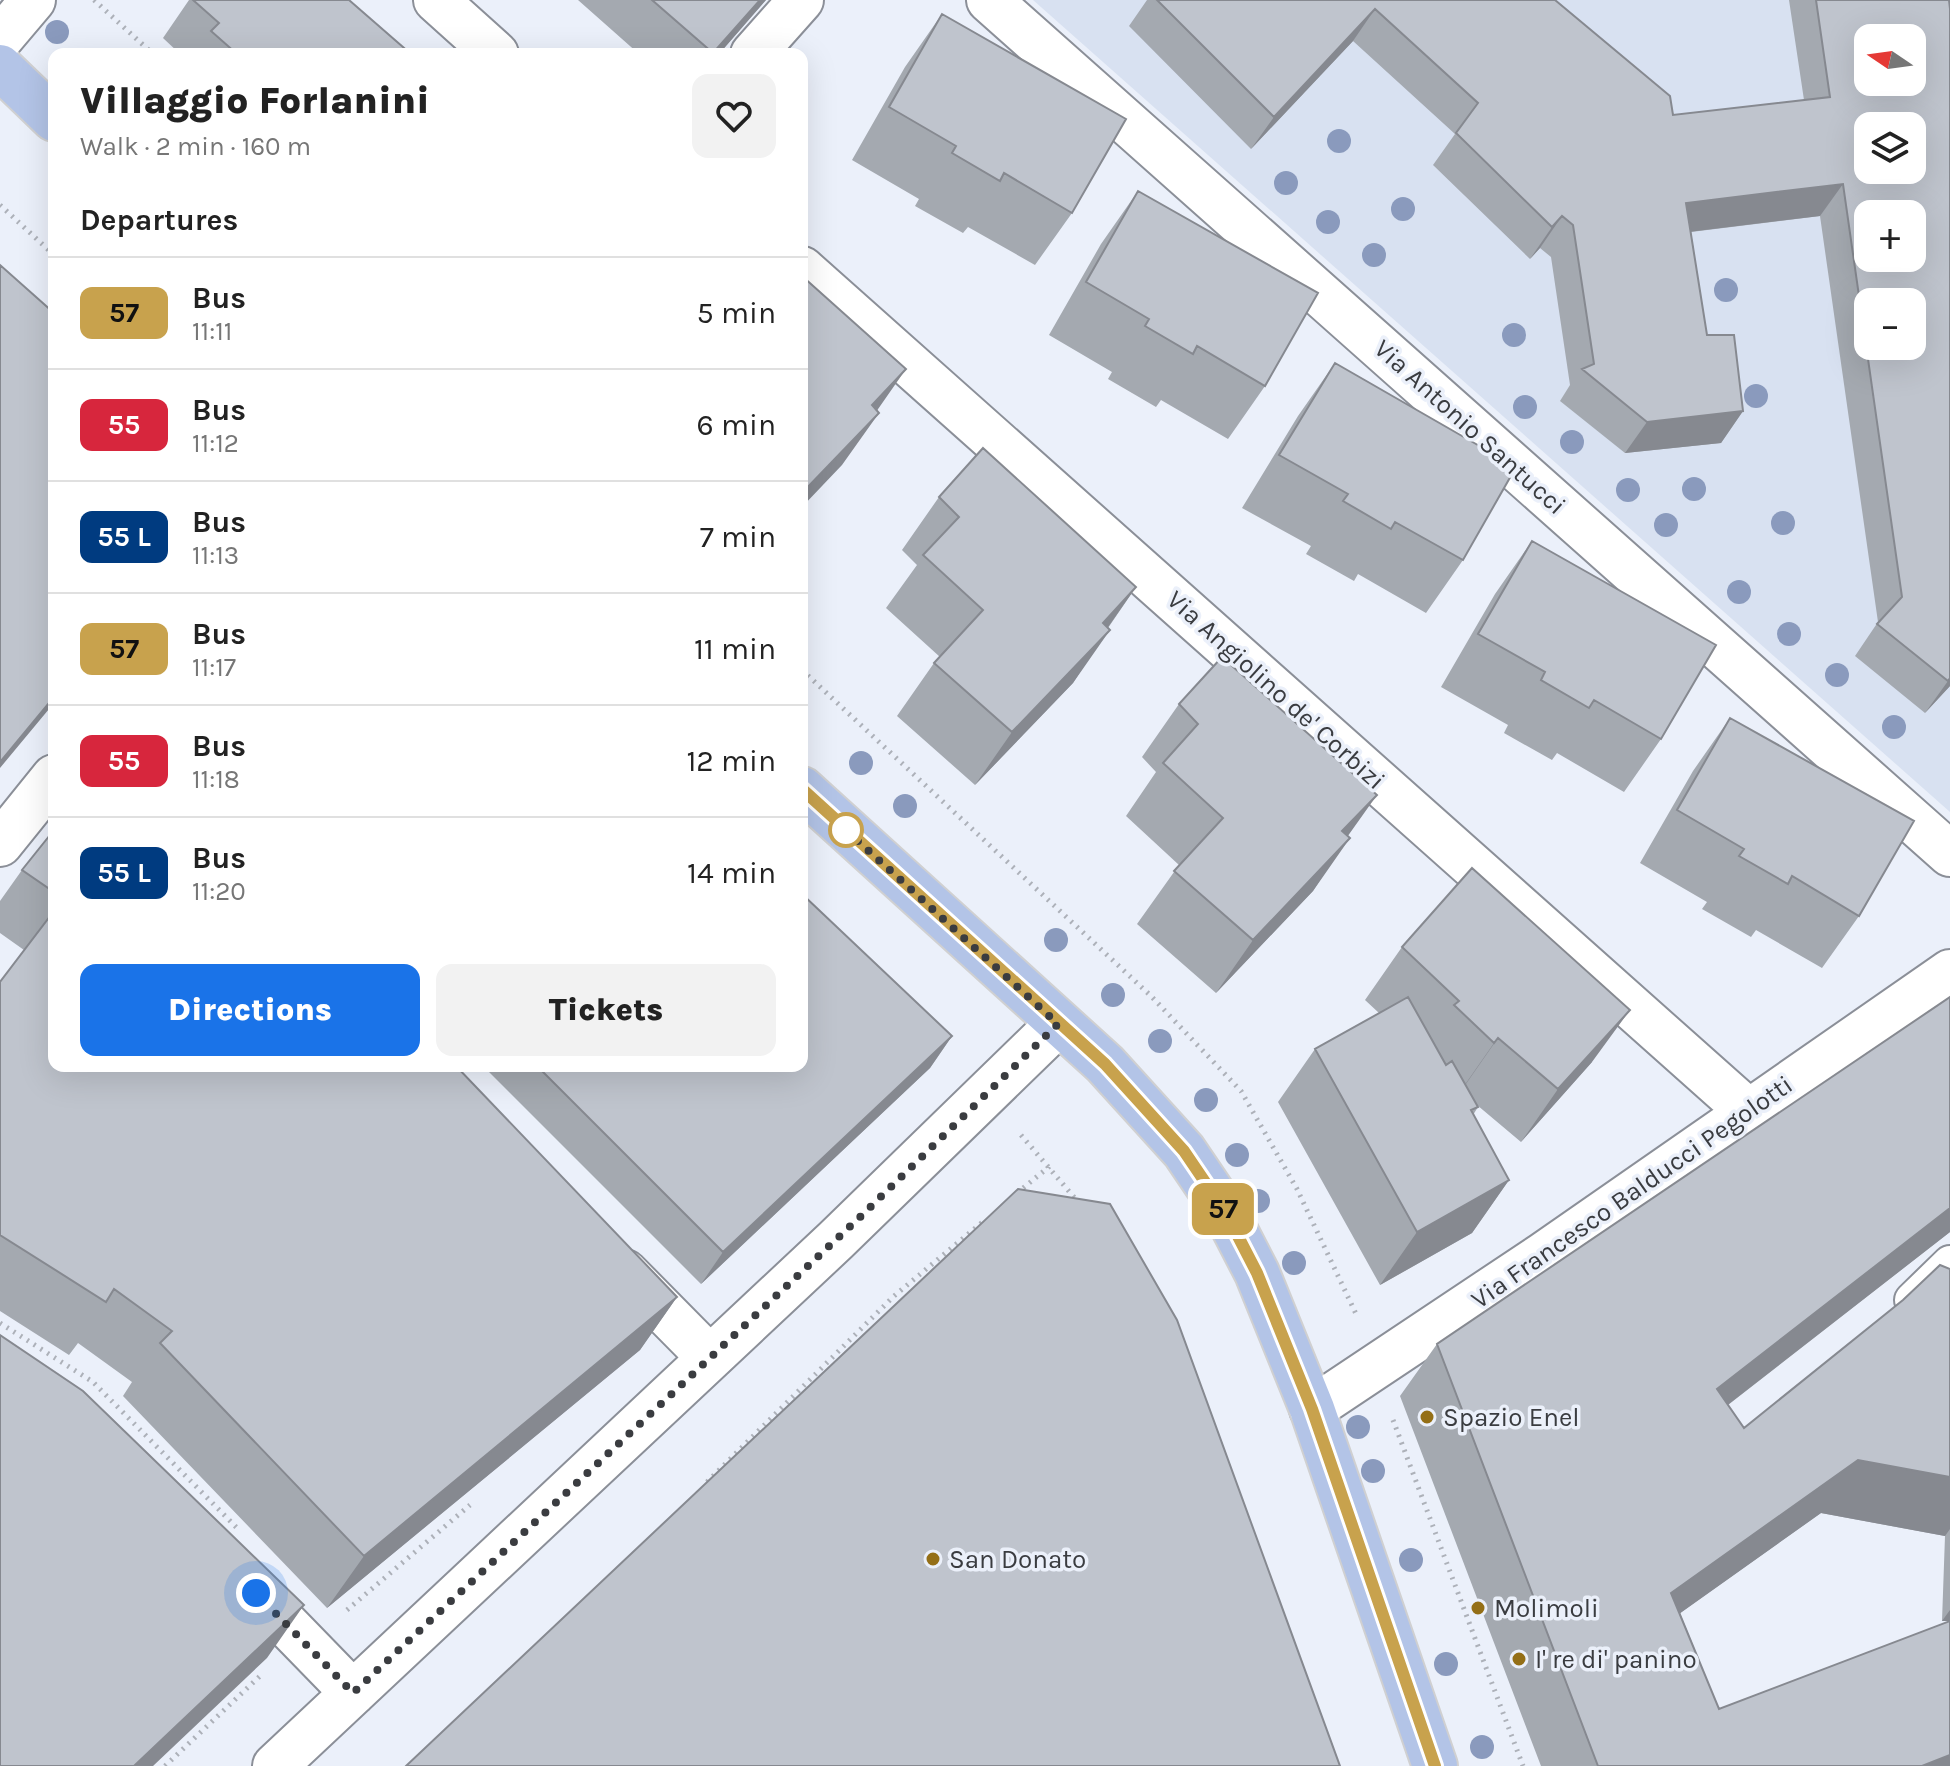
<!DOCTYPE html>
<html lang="en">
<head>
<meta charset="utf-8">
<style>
	body { margin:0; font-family:Karla,sans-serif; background:#f2f2f2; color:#222; height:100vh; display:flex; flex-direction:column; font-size:30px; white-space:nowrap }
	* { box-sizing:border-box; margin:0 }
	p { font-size:26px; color:#767676 }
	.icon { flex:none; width:44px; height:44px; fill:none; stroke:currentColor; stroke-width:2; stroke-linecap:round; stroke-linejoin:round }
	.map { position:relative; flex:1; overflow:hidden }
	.drawer { position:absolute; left:48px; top:48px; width:760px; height:1024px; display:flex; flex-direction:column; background:#fff; border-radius:16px; box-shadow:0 8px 32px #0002 }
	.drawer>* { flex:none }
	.badge { padding:0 16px; border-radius:12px; font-size:28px; line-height:52px }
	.needle { width:52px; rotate:283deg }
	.fabs { position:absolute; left:1854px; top:24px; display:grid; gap:16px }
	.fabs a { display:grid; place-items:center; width:72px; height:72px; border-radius:16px; background:#fff; box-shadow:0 8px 32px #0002; font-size:40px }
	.you { position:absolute; width:40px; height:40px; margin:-20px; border:6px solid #fff; border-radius:50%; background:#1a73e8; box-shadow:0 0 0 12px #1a73e833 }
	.map>.badge { position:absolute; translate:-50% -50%; box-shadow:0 0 0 4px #fff }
	h2 { padding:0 32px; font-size:30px; line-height:72px }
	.round { display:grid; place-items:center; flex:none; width:84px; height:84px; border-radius:16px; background:#f2f2f2 }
	.head { display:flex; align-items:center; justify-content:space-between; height:136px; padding:0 32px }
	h1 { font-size:38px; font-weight:800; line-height:60px }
	.button { display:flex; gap:16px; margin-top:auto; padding:16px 32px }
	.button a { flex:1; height:92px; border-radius:16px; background:#1a73e8; color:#fff; font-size:32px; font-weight:800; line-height:92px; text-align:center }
	.button a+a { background:#f2f2f2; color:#222 }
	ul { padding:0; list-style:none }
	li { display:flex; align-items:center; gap:24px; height:112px; padding:0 32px; border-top:2px solid #e0e0e0 }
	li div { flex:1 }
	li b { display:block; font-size:30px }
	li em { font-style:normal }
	li .badge { min-width:88px; font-weight:700; text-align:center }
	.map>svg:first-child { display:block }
</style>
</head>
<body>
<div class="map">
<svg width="1950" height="1766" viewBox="0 0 1950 1766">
	<rect width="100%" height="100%" fill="#ebf0fa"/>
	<path fill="#d8e1f1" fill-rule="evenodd" d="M1033,0H1950V812ZM1868,38H1912V82H1868ZM1868,126H1912V170H1868ZM1868,214H1912V258H1868ZM1868,302H1912V346H1868Z"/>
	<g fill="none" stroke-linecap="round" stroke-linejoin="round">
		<g stroke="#8b8f98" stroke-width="38">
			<path id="service" d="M1912,1300L1950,1263"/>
		</g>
		<g stroke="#8b8f98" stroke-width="48">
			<path id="minor" d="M436,0L496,54
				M989,0L1950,854
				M0,39L33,0
				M753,54L801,0
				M802,269L1749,1112
				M0,844L54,777
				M625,1272L710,1358
				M1312,1409L1543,1255L1950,972
				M246,1583L353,1693
				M275,1766L836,1240L1058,1024"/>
		</g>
		<g stroke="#d0d0d1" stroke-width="48">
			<path id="primary" d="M0,67L54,119
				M802,789L1105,1064L1184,1151L1226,1213L1257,1273L1312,1409L1435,1766"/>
		</g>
		<path stroke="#adb1b9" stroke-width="5" stroke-dasharray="2 6" stroke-linecap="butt" d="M94,0L153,54
			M0,205L54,255
			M802,670L1151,996L1241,1091L1297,1189L1357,1316
			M1021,1135L1079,1203
			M1017,1193L1050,1166
			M0,1323L93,1382L240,1531
			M1393,1420L1523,1766
			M707,1482L894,1296L985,1220
			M347,1610L470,1505
			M165,1766L260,1676"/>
		<use href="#service" stroke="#fff" stroke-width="34"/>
		<use href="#minor" stroke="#fff" stroke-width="44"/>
		<use href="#primary" stroke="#b3c4e7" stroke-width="44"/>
	</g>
	<g fill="#8a9abd">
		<circle cx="57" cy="32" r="12"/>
		<circle cx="1339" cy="141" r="12"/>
		<circle cx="1286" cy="183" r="12"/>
		<circle cx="1403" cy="209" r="12"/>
		<circle cx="1328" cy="222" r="12"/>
		<circle cx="1374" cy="255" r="12"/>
		<circle cx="1726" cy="290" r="12"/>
		<circle cx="1514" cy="335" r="12"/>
		<circle cx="1756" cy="396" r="12"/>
		<circle cx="1525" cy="407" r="12"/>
		<circle cx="1572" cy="442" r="12"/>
		<circle cx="1694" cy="489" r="12"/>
		<circle cx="1628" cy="490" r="12"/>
		<circle cx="1783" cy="523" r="12"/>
		<circle cx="1666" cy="525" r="12"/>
		<circle cx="1739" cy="592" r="12"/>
		<circle cx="1789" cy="634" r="12"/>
		<circle cx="1837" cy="675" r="12"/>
		<circle cx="1894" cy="727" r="12"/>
		<circle cx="861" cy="763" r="12"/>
		<circle cx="905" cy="806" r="12"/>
		<circle cx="1056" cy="940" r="12"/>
		<circle cx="1113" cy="995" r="12"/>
		<circle cx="1160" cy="1041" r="12"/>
		<circle cx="1206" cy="1100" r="12"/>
		<circle cx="1237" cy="1155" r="12"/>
		<circle cx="1258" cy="1201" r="12"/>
		<circle cx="1294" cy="1263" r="12"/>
		<circle cx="1358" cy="1427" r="12"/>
		<circle cx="1373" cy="1471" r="12"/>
		<circle cx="1411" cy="1560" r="12"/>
		<circle cx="1446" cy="1664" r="12"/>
		<circle cx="1482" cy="1747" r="12"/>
	</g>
	<path fill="#a4a9b0" d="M189,0H349L411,54H180L163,38Z
		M578,0H766L719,54H639Z
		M1147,0H1555L1673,115L1804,100L1789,0H1949L1950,9V686L1925,713L1855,656L1878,622L1820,216L1691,232L1707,335L1743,411L1721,443L1625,453L1560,401L1570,385L1551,257L1540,248L1530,259L1433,165L1455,134L1353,41L1251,149L1129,26Z
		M942,14L1072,213L1035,265L968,227L963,233L915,206L919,199L852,160L905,67Z
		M1138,191L1265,386L1228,439L1161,400L1156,407L1108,379L1112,372L1049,335L1101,244Z
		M1335,363L1463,560L1426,613L1358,574L1354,581L1306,554L1311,546L1242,508L1298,416Z
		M939,497L1136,587L1108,628L1073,683L975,785L897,716L934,663L940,657L886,608L917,565L902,550Z
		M1532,541L1661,739L1624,792L1557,753L1552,760L1504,733L1508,725L1441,687L1495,594Z
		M1179,704L1348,836L1313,891L1216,993L1137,924L1179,865L1126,816L1156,772L1142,757Z
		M1730,718L1859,916L1822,968L1756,930L1751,937L1702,909L1707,902L1640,863L1693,771Z
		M54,830V1066L677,1297L640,1350L327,1608L123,1396L132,1382L78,1343L69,1355L0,1311V982L24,950L0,933V901L22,870Z
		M1402,947L1592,1062L1521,1142L1477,1105L1478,1107L1473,1115L1509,1180L1472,1233L1380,1285L1278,1102L1315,1049L1379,1013L1365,1000Z
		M1950,997V1232L1728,1405L1744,1428L1950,1269V1621H1942L1945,1536L1821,1513L1680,1613L1719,1709L1950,1766H1541L1400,1396L1437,1344Z
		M952,1036L930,1068L701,1284L483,1066H802Z"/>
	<path fill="#868990" d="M760,0H766L719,54H712Z
		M1375,9L1353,41L1251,149L1274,117Z
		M1843,184L1820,216L1664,235L1686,203Z
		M1562,216L1540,248L1530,259L1552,227Z
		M906,369L869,422L872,405Z
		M1743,411L1721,443L1625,453L1647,422Z
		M879,413L842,465L802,507V493Z
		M1136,587L1099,640L1103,623Z
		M1110,630L1073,683L975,785L1012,732Z
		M1950,678V686L1925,713L1948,681Z
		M54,697V703L0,768V762Z
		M1377,795L1340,847L1342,831Z
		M1350,838L1313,891L1216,993L1253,940Z
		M1630,1010L1592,1062L1521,1142L1558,1089Z
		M952,1036L930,1068L701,1284L723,1252Z
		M1498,1038L1461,1091L1457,1096L1494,1043Z
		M1509,1180L1472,1233L1380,1285L1417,1232Z
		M1950,1208V1232L1680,1442L1717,1389Z
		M677,1297L640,1350L327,1608L364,1556Z
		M1858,1460L1950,1477V1529L1945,1536L1821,1513L1634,1646L1671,1593Z
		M304,1605L267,1658L153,1766H134Z
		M1950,1610V1621H1942Z
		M1950,1755V1766H1922Z"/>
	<path fill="#bfc4cd" stroke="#868990" stroke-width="2" fill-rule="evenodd" d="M193,0H349L411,54H237L211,31L219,23Z
		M652,0H760L713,53Z
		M1157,0H1555L1670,96L1673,115L1830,97L1816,0H1949L1950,9V678L1948,681L1877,624L1902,597L1843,184L1686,203L1707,335H1734L1743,411L1647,422L1582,369L1594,364L1573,225L1562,216L1552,227L1456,133L1478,103L1375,9L1274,117ZM1868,38H1912V82H1868ZM1868,126H1912V170H1868ZM1868,214H1912V258H1868ZM1868,302H1912V346H1868Z
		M942,14L1126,119L1072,213L1004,173L1000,181L952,153L956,146L889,107Z
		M1138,191L1318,293L1265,386L1197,346L1193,354L1145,326L1149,319L1086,282Z
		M0,265L54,313V697L0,762Z
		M802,276L906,369L872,405L879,413L802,493Z
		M1335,363L1516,467L1463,560L1395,522L1391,529L1343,501L1348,494L1279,455Z
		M983,448L1136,587L1103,623L1110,630L1012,732L934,663L983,610L923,555L959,517L939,497Z
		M1532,541L1716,645L1661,739L1594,700L1589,708L1541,680L1545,672L1478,634Z
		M1222,657L1377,795L1342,831L1350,838L1253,940L1174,871L1223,818L1163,763L1198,724L1179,704Z
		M1730,718L1914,821L1859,916L1792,876L1788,884L1739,856L1744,849L1677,810Z
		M54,830V892L22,870Z
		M1472,868L1630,1010L1558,1089L1498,1038L1494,1043L1454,1005L1459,1001L1402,947Z
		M802,894L952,1036L723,1252L537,1066H802Z
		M54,911V1066H456L677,1297L364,1556L160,1343L172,1331L114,1289L106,1302L0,1235V982Z
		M1408,997L1446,1065L1452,1061L1478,1107L1471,1110L1509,1180L1417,1232L1315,1049Z
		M1950,997V1208L1717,1389L1744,1428L1903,1300L1940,1265L1950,1269V1477L1858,1460L1671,1593L1719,1709L1950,1621V1755L1922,1766H1598L1437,1344Z
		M1018,1189L1110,1204L1177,1320L1340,1766H406Z
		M0,1335L83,1391L304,1605L134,1766H0Z"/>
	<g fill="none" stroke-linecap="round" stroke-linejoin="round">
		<g stroke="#fff" stroke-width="18">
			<path id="line" d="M802,789L1105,1064L1184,1151L1226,1213L1257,1273L1312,1409L1435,1766"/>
		</g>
		<use href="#line" stroke="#c8a24d" stroke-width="12"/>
		<path stroke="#3a3c40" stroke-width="8" stroke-dasharray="0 14.4" d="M256,1593L353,1693L858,1219L1058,1024L846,830"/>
	</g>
	<circle fill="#fff" stroke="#c8a24d" stroke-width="4" cx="846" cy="830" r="16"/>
	<g fill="#946f17" stroke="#ebf0fa" stroke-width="3">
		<circle cx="1427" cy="1417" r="8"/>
		<circle cx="933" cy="1559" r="8"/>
		<circle cx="1478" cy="1608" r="8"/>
		<circle cx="1519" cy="1659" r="8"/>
	</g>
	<g text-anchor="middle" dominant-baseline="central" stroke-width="7" stroke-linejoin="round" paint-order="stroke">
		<g font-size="26" fill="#3a3c40" stroke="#ebf0fa">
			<text transform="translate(1470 427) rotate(42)">Via Antonio Santucci</text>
			<text transform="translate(1276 690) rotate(42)">Via Angiolino de' Corbizi</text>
			<text transform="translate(1632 1192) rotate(-35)">Via Francesco Balducci Pegolotti</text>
		</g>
		<g font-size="26" fill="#3a3c40" stroke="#ebf0fa" text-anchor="start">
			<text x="1443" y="1417">Spazio Enel</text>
			<text x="949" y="1559">San Donato</text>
			<text x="1494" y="1608">Molimoli</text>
			<text x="1535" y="1659">I' re di' panino</text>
		</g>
	</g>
</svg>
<div class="fabs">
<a><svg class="needle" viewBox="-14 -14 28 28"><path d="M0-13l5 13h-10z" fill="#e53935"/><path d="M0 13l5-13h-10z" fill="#767676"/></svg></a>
<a><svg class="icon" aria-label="layers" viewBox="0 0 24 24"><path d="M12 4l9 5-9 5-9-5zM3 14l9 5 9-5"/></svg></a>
<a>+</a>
<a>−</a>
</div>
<div class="you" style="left:256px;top:1593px"></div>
<b class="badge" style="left:1223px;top:1209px;background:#c8a24d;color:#111">57</b>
<section class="drawer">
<div class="head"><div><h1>Villaggio Forlanini</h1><p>Walk · 2 min · 160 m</p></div><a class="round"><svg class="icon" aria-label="heart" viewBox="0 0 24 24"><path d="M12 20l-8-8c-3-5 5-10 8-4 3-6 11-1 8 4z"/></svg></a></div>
<h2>Departures</h2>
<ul>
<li><span class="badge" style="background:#c8a24d;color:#111">57</span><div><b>Bus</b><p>11:11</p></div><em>5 min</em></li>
<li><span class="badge" style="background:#d7263d;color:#fff">55</span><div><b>Bus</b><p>11:12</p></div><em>6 min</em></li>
<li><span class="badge" style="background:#003b80;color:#fff">55 L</span><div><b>Bus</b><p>11:13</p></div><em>7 min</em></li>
<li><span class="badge" style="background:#c8a24d;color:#111">57</span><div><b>Bus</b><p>11:17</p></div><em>11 min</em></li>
<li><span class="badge" style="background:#d7263d;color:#fff">55</span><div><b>Bus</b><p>11:18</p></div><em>12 min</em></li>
<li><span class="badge" style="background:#003b80;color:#fff">55 L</span><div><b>Bus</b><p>11:20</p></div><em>14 min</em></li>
</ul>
<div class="button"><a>Directions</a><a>Tickets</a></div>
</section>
</div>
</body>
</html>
